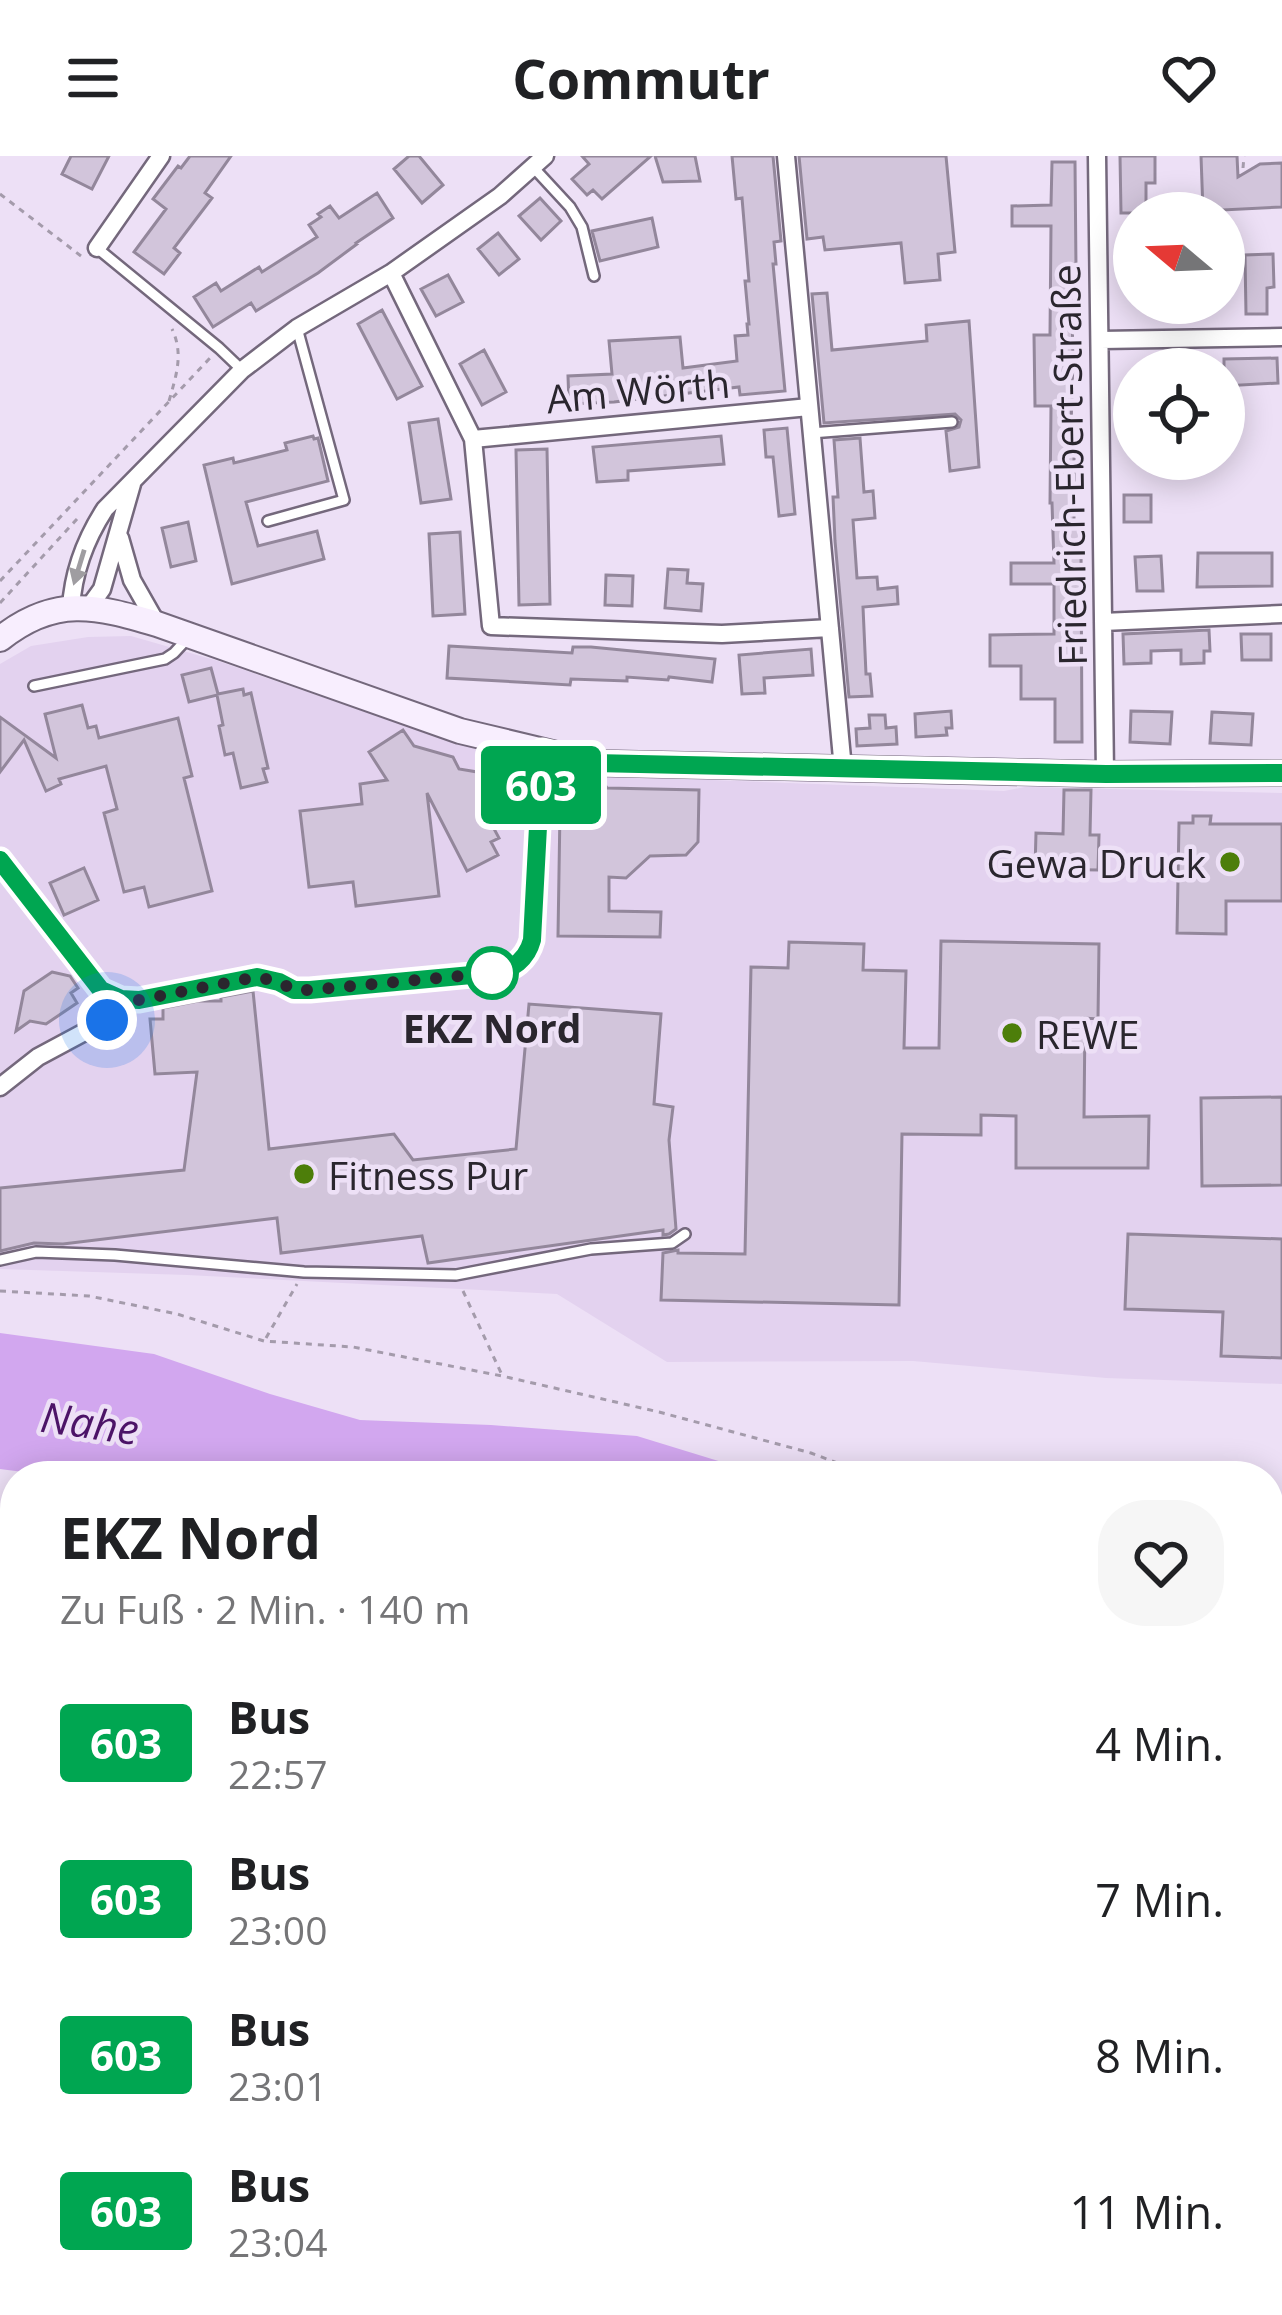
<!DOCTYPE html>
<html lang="de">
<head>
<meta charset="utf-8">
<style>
	body { margin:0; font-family:"Open Sans",sans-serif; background:#f6f6f6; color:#202124; height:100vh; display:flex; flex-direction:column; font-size:45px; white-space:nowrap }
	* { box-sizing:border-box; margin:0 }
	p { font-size:39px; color:#757577 }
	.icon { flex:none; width:66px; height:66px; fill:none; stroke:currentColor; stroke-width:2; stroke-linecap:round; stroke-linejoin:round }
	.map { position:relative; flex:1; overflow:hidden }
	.panel { position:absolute; left:0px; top:1305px; width:1284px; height:855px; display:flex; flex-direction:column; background:#fff; border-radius:48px 48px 0 0; box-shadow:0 6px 30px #0003 }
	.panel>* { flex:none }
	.badge { padding:0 24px; border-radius:9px; font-size:42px; line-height:78px }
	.needle { width:78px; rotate:289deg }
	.buttons { position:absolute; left:1113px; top:36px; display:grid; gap:24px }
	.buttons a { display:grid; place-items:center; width:132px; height:132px; border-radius:50%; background:#fff; box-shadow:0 6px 30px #0003; font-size:60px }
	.you { position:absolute; width:60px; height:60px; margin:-30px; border:9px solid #fff; border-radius:50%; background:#1a73e8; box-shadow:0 0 0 18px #1a73e833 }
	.map>.badge { position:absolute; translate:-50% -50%; box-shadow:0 0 0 6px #fff }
	.round { display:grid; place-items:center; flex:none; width:126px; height:126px; border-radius:48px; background:#f6f6f6 }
	.head { display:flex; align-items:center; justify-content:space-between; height:204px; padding:0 60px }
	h1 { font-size:57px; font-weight:700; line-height:90px }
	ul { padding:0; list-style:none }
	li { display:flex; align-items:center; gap:36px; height:156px; padding:0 60px }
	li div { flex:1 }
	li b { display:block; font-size:45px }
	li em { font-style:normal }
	li .badge { min-width:132px; font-weight:700; text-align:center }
	header { display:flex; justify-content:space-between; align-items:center; height:156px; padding:0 60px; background:#fff; font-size:54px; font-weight:700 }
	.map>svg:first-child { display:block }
</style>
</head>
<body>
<header><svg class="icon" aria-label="menu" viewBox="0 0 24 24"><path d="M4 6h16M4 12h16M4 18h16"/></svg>Commutr<svg class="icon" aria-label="heart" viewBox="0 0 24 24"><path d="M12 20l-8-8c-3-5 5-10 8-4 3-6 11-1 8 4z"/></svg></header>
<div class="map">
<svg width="1282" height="2159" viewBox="0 0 1282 2159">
	<rect width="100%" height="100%" fill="#ede0f6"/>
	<path fill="#e3d2ef" d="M131,480L218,505L456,587L606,620L1004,635L1025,631L1282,637V1228L1106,1222L913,1205L667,1206L557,1138L187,1119L0,1113V508L31,490L88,481Z"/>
	<path fill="#e6cbf9" d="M1282,1407V1769L1269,1761V1412Z"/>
	<path fill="#d2a7ef" d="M0,1177L154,1198L270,1238L360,1264L491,1269L637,1280L767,1320H54L0,1313Z
		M1269,1521L1282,1527V1657L1269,1651Z"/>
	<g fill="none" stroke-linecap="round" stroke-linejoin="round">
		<path stroke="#d2a7ef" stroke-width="6" d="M1269,1509L1282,1502
			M457,2159L472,2145"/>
	</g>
	<path fill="#d2c5db" stroke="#93879b" stroke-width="3" d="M71,0H109L92,33L62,18Z
		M190,0H231L205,37L212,42L174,92L180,97L164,118L134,96L166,53L153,43L178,10L181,12Z
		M409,0H419L443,29L422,47L394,13Z
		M582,0H651L602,43L593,34L587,39L572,23L589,8Z
		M655,0H695L700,25L663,26Z
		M732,0H773L781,85L774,86L776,108H773L785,235L740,239L739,231L614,246L569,248L568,220L612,218L609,185L680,181L683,212L737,205L735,180L748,179L747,168H749L745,125H749L742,42L736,43Z
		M799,0H946L955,96L938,98L940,124L905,127L901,87L825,94L823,81L807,83Z
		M1120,0H1155V27H1146V57H1121Z
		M1201,0H1237L1238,21L1260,8L1282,7V51L1203,55Z
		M1052,6H1075L1076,112H1071L1073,202L1071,272H1074V368H1082L1083,390H1081L1082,586H1055V543H1021V510H990V479L1054,478V428H1011V407H1054L1052,347H1050L1051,250H1035L1034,179H1050L1051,70H1012V50L1051,49Z
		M377,37L393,62L356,87L357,88L318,117L256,155L251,147L213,171L194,141L216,127L221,135L259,111L262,116L317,81L309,69L321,61L318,58L330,50L339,62Z
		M540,42L561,65L541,84L519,60Z
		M652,62L658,91L600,105L592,75Z
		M498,77L519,103L499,119L478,93Z
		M1273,98L1274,131L1267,132V158H1246L1245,99Z
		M448,119L463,146L436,160L421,133Z
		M827,137L832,194L927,185L926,169L969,165L979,311L950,315L946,275L959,271L961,264L955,258L824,267L812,138Z
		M382,154L422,230L397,243L358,168Z
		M484,194L506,236L482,249L460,208Z
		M1277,202L1278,227L1224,230V203Z
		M438,263L451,343L421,347L409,267Z
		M787,272L795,358L779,360L773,301H766L764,274Z
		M313,280L314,283L318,282L328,325L246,346L258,390L317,375L324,403L232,428L204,309L233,302L234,307L287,294L285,287Z
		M721,280L724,308L628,315V324L597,326L593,291Z
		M860,282L864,336L873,335L875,362L853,364L857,422L877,421L878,433L897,431L898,448L863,451L866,518H870L872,540L849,541L835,385L833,341H838L834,284Z
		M547,293L550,448L519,449L516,294Z
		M1124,339H1151V366H1124Z
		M188,366L196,405L171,411L162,372Z
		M460,376L465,458L433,460L429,378Z
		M1198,397H1272V430L1197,431Z
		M1161,400L1163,435H1137L1135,401Z
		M668,413L688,414L687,427L703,428L701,455L665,452Z
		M606,419L633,420L632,450L605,449Z
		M1209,474L1210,495H1204V507L1181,508V494L1151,495V507L1124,508L1123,478Z
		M1241,478H1271V504H1242Z
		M449,490L572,497L573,491H591L715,503L712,526L669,521L668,524L627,521V525L571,523L570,529L447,522Z
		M811,493L813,519L764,522L765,537L742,538L739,499Z
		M211,512L218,538L243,533L244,539L251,537L268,612L263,613L267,626L241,632L233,597L225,599L219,570L223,569L217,539L189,546L182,519Z
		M82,549L88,572L96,570L99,582L178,562L192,620L184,622L212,735L149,751L144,731L124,736L104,657L117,653L106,610L59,623L61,628L46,635L24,584L0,616V561L56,602L45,558Z
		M951,555L952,572H946L947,579L916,581L915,558Z
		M1131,555L1172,556L1170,588L1130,586Z
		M1212,556L1253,558L1251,589L1210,587Z
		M869,559H885L886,572L896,571L897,588L857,590L856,573L870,572Z
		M403,574L414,590L453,601L459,613L477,616L486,629L483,639L488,640L484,654L499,682L491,686L498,699L467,715L427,637L439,740L356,750L353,726L309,731L300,655L362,648L360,628L387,624L369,596Z
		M584,624H602L607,632L699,634L698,686L686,699L650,700L626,722L609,721V755L661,756L660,781L558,780L560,654H568V640Z
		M1064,634H1091L1090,679H1099L1098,714L1035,713L1036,677L1063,678Z
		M1193,660H1211L1210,668H1282V745H1226V778L1177,777L1179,667H1193Z
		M84,712L98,744L64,759L50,727Z
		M941,785L1099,788L1098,863L1085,862L1084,961L1149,960L1148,1012H1016V960L981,959V979L902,978L899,1149L661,1144L663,1097L678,1094V1097L745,1098L751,811L788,812L789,786L864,788L863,814L906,815L904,892H939Z
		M52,816L70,820L78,832L71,837L77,847L46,868L30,865L16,875L24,835Z
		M253,835L269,993L394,978L413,1004L516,993L529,848L661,858L654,948L673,951L669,984L676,1073L669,1078L663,1079V1074L428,1107L422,1080L281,1097L277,1062L63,1088L34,1087L0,1095V1032L184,1014L197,916L155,918L150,863H163V852L198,845H221V841Z
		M1282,941V1029L1202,1030L1201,942Z
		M1128,1078L1282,1083V1202L1221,1200L1223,1156L1125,1153Z"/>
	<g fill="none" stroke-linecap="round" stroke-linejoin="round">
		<g stroke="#74687c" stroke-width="14">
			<path id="lane" d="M533,11L570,51L582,71L594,120
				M97,92L219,192L242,214
				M811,277L952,266
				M268,365L344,344L297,172
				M34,530L165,503L174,497L186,484
				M0,1104L36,1096L115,1099L304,1116L456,1119L591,1093L672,1087L685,1078
				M0,1569L10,1503"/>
		</g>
		<g stroke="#74687c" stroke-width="21">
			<path id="street" d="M786,0L843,613
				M1097,0L1105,618
				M97,92L161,0
				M391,117L473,283L491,470L722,478L830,472
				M1101,184L1282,181
				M473,283L809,251
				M120,382L132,424L157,468
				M89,451L102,433L132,328
				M71,452C73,416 85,384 105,353L242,214L297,172L391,117L500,40L545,0
				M1103,466L1282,458
				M0,704L101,834L120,843L139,844L257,821L279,826L294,834H310L504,815C519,807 528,800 532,784L543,595
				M0,931L38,901L107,864L120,843
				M1269,1918L1282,1915
				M1269,2074L1282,2087"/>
		</g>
		<g stroke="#74687c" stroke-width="28">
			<path id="secondary" d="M0,483C55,439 96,450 157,468L460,575L594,607L1105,618L1282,617"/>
		</g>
		<g stroke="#fff" stroke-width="32">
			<path id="primary" d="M0,1500L15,1501
				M1113,2145L1144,2159"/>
		</g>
		<g stroke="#fff" stroke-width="34">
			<path id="highway" d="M1269,1374L1282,1370
				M0,1629L15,1632"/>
		</g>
		<path stroke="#a49bab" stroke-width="3" stroke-dasharray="6 6" stroke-linecap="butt" d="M1243,12L1244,0
			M0,38L81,100
			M169,245C176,220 184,198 172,173
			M0,425L210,202
			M0,447L77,363
			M0,1135L89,1140L177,1158L264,1185L353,1191L502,1220L659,1256L811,1297L872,1320
			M463,1135L502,1219
			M266,1182L297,1128
			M0,1389L15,1391
			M1269,1735L1282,1740
			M0,1970L15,1978
			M0,2141L24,2159
			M228,2145L241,2159
			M622,2145L632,2159"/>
		<use href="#lane" stroke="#fff" stroke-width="9"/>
		<use href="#street" stroke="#fff" stroke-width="16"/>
		<use href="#secondary" stroke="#f8eefe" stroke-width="24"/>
		<use href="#primary" stroke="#f0ddfd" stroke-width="27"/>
		<use href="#highway" stroke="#e6c7fc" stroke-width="30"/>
		<path stroke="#413c46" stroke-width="6" stroke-dasharray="24 12" stroke-linecap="butt" d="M0,1462L15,1463
			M1269,1812L1282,1818"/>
	</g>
	<defs><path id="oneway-solid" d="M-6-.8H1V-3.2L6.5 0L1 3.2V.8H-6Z" transform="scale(3)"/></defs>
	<use fill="#9f9da1" href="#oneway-solid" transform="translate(79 411) rotate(107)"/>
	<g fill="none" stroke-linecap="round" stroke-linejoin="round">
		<g stroke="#fff" stroke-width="27">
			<path id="line" d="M0,704L101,834L121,843L139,844L257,821L279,826L294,834H310L493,817C513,814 527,803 532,784L542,595L594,607L1106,618L1282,617"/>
		</g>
		<use href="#line" stroke="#00a651" stroke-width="18"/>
		<path stroke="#2a262e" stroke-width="12" stroke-dasharray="0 21.6" d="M107,864L121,843L139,844L257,821L279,826L294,834H310L492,817"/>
	</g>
	<g fill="#4d7e0a" stroke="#ede0f6" stroke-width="4.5">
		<circle cx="1230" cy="706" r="12"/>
		<circle cx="1012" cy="877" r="12"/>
		<circle cx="304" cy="1018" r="12"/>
	</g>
	<circle fill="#fff" stroke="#00a651" stroke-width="6" cx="492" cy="817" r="24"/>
	<g text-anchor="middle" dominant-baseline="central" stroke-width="9" stroke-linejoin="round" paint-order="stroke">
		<g font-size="39" fill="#2a262e" stroke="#ede0f6">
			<text transform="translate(638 234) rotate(-5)">Am Wörth</text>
			<text transform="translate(1068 309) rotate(-91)">Friedrich-Ebert-Straße</text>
		</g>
		<g font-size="39" fill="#2a262e" stroke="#ede0f6" text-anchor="start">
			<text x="1206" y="706" text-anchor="end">Gewa Druck</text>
			<text x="1036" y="877">REWE</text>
			<text x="328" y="1018">Fitness Pur</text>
		</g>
		<g font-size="39" font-weight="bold" fill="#2a262e" stroke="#ede0f6">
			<text x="492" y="871">EKZ Nord</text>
		</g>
		<g font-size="42" font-style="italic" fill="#4c1467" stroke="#ede0f6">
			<text transform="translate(90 1266) rotate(8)">Nahe</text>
		</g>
	</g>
</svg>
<div class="buttons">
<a><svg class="needle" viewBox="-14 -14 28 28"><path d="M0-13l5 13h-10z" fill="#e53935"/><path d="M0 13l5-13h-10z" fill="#757577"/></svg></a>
<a><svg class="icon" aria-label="locate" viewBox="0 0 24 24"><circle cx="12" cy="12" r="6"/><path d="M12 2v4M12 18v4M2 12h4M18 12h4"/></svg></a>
</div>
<div class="you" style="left:107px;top:864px"></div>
<b class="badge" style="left:541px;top:629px;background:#00a651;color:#fff">603</b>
<section class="panel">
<div class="head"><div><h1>EKZ Nord</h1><p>Zu Fuß · 2 Min. · 140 m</p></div><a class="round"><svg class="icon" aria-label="heart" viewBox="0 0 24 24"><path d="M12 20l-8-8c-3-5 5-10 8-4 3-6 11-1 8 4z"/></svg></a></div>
<ul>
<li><span class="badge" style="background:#00a651;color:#fff">603</span><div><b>Bus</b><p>22:57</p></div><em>4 Min.</em></li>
<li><span class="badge" style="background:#00a651;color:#fff">603</span><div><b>Bus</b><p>23:00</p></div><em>7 Min.</em></li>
<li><span class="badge" style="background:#00a651;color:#fff">603</span><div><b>Bus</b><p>23:01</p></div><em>8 Min.</em></li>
<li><span class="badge" style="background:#00a651;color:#fff">603</span><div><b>Bus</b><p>23:04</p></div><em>11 Min.</em></li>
</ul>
</section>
</div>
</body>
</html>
